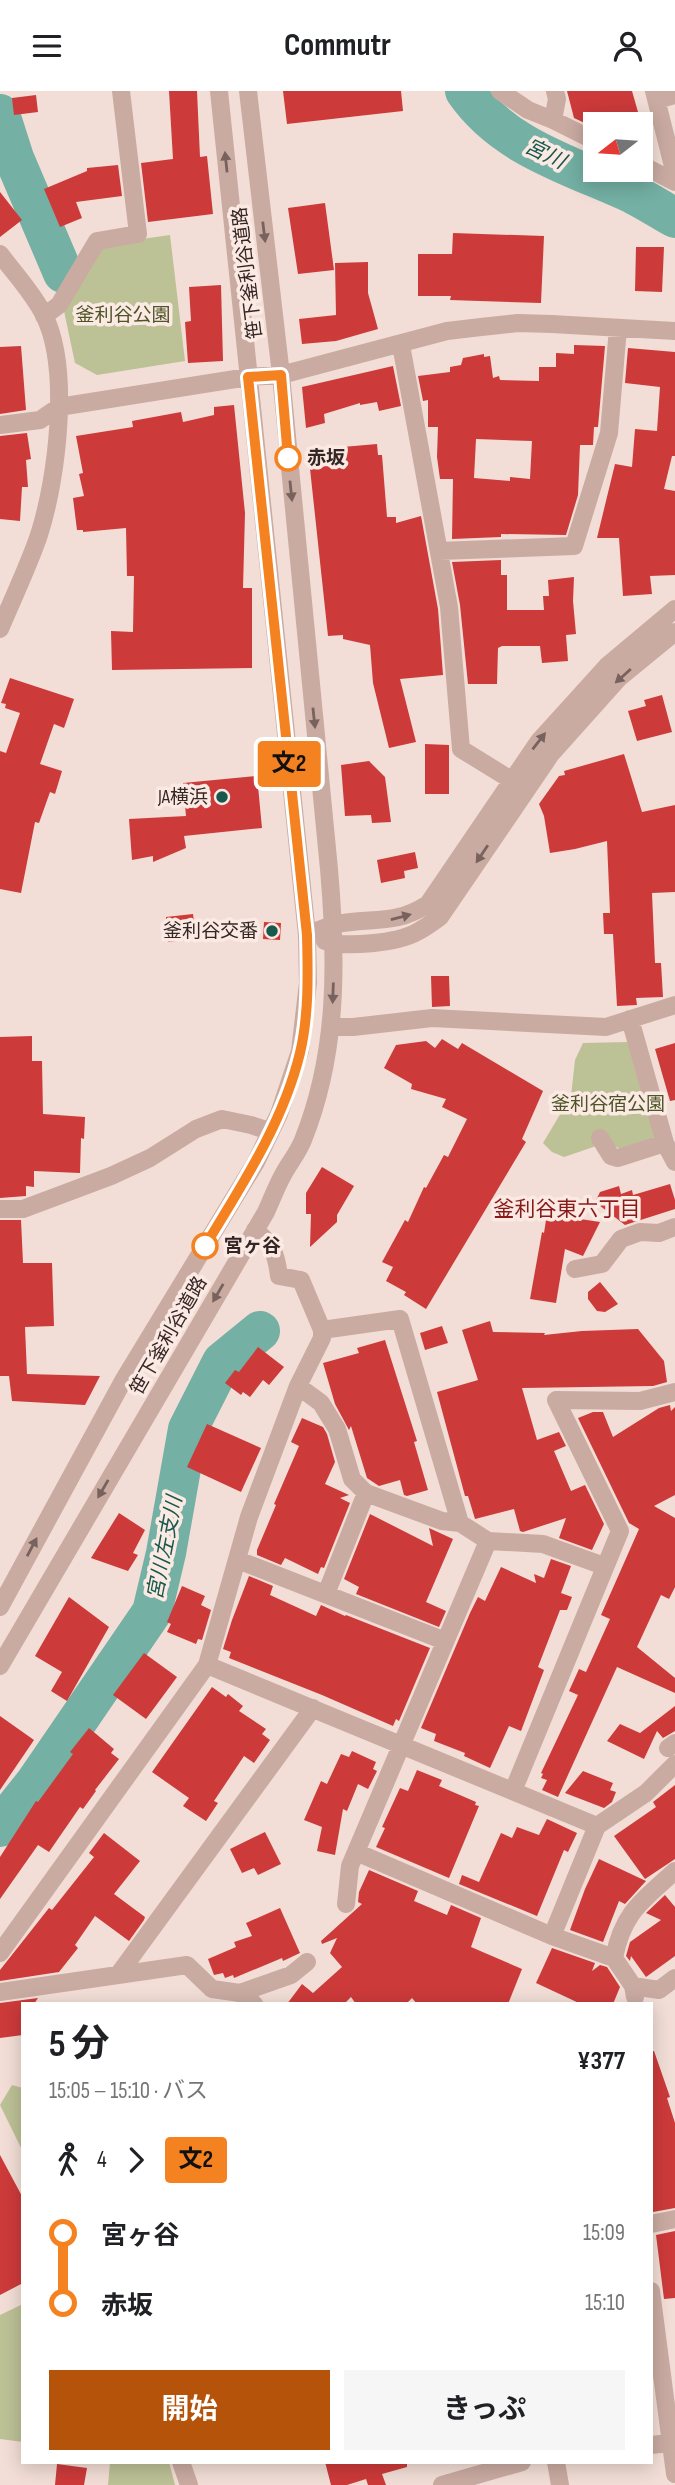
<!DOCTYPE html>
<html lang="ja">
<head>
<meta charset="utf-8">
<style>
	body { margin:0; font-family:"Sofia Sans Condensed","Noto Sans JP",sans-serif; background:#f6f6f6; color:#202124; height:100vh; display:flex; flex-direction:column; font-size:26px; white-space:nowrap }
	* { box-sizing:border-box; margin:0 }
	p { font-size:23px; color:#757577 }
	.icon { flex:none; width:38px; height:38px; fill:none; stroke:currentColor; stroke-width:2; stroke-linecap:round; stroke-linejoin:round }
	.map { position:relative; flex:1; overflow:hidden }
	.panel { position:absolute; left:21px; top:1911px; width:632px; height:462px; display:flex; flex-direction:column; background:#fff; border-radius:0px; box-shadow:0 4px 18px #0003 }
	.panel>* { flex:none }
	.badge { padding:0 14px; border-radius:5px; font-size:24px; line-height:46px }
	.needle { width:46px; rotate:253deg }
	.fabs { position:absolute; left:583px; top:21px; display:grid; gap:14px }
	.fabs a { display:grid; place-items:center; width:70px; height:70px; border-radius:0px; background:#fff; box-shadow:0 4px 18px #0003; font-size:35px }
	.map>.badge { position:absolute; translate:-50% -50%; box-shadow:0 0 0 4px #fff }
	.legs { display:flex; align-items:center; gap:10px; height:77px; padding:0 28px; font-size:23px }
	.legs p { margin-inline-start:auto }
	.headline { display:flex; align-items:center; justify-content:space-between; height:119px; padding:0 28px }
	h1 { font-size:38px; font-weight:700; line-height:52px }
	.action { display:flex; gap:14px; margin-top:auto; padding:14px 28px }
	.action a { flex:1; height:80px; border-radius:0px; background:#b45309; color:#fff; font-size:28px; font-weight:700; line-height:80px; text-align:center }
	.action a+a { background:#f6f6f6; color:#202124 }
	ul { padding:0 28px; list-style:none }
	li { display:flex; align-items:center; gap:24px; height:70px; font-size:26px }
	li i { display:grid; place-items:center; width:10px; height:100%; margin:0 9px; background:currentColor }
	li i::after { content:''; width:18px; height:18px; margin:-9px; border:5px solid; border-radius:50%; background:#fff }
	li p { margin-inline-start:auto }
	li:first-child i { background:linear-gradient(#0000 50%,currentColor 0) }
	li:last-child i { background:linear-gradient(currentColor 50%,#0000 0) }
	header { display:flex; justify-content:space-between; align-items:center; height:91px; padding:0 28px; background:#fff; font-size:32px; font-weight:700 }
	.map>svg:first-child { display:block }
</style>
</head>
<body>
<header><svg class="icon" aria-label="menu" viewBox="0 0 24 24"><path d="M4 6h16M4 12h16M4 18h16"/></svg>Commutr<svg class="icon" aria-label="person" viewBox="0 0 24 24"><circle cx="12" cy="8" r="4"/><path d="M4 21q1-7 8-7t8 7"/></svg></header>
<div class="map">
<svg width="675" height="2394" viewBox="0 0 675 2394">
	<rect width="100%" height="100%" fill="#f2ded6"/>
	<path fill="#bdc196" d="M170,144L185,270L97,284L75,272L64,220L92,163L106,153Z
		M629,951L656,1046L620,1058L608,1051L564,1066L552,1061L543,1052L571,1005L575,969L583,952Z
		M12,1994L23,1997V2061L0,2014Z
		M23,2213V2351L0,2348V2224Z
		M110,2371H169L175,2394H108Z"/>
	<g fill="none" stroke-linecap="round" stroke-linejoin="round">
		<path stroke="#74b0a4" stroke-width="40" d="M465,0C504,57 573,75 633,103C647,110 661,119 675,127
			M0,23L14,67L63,182
			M0,1736L35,1692L152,1521L166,1462L188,1338L222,1271L260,1240"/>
	</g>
	<path fill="#cd3a3a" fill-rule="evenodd" d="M169,0H197L200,66L207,65L213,123L148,131L141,72L173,68Z
		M283,0H401L403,20L287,33Z
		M567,0H632L640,28L649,25L653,43L640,47V33H587L574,27Z
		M36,4L38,21L14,24L12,7Z
		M118,74L122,105L76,111L82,127L60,136L44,98L87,80V77Z
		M0,101L22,129L0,146Z
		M325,112L334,179L298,183L288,117Z
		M453,142L544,145L541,212L450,209L451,205H418V163H452Z
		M636,156H664L662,201L635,200Z
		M368,171V202L378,238L336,250L302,253L299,228L336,224L335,172Z
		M221,194L223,270L188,272L185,231L191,230L189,196Z
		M574,254L605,255L598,336H594L593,354H580L578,404L566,444L501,443V446L452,448L453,388H440L437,366L438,336H428V309L423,310L418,285L450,281V276L461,274L463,267L484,263V266L490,265L493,287L499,285L500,289L539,290V276H556V262L574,263ZM476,348L532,350L530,388L510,386V390L474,387Z
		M21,255L26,319L0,323V256Z
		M628,257L675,261V365H672L664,398L675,400V484L650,485L652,503L623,505L619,447H597L615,373L632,376L635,338L657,340L660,296L625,292Z
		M393,275L401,315L379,320L377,311L360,314V312L324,323L325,332L306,337L302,296Z
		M234,314L245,422L243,497H252V577L112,579L111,540L133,541L134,485H127L126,437L83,441V439H77L73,407L84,405L79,383L83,382L76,345L133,336L132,330L181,321L183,331L214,324V316Z
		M27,342L31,368L26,369L28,396H22L20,430L0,428V345Z
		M377,353L378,364H382L387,426H396V432L421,425L438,518L443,584L400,588L416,651L389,657L373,592L370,554L343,548V544L328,545L308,359Z
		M501,469V484H507V519H544L543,505H549L548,489L574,486L573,510L576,543L566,544L568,570L542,572L540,555H502L498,557L497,593H468L460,514L452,471Z
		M10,587L74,608L64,637L54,633L40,673L62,680L55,703L50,701L39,732L35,731L21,802L0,798V660L6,662L20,622L5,617L6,613L1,612Z
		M662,604L672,641L637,650L628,620L646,615L644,609Z
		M425,653L449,654V703H425Z
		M624,663L642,721L675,714V801L652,802L655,872H661L663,906L636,907L637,914L617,915L613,843H604L603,822H610L607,750L575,758L550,762L544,725L539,713L559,685L565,684L564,680Z
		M369,670L385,686L391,731L372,732L371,724L345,725L341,674Z
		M257,685L262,737L184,745L186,757L153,771V765L132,769L129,728L186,725L183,692Z
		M415,761L418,777L404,780L405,787L381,792L377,769Z
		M193,823L196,848L168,851L166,826Z
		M264,831L281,832L280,849L263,848Z
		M431,885H449L450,915L432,916Z
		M32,945V970H42L43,1023L85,1026L84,1048L81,1047L80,1082L34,1080V1096L26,1095V1105L0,1107V946Z
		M442,948L458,958L462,952L543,1000L522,1048L526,1051L426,1218L404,1204L406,1201L386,1190L393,1176L382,1171L405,1129L408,1131L424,1096L426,1097L444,1064L448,1066L467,1028L442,1016L446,1008L411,998L412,993L384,977L396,954L426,950L435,957Z
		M675,952V1009L670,1010L655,958Z
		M322,1076L354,1095L337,1124V1131L310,1156L311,1123H306V1102Z
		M670,1093L675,1109V1118L625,1134L595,1111L600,1101L619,1095L621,1103L632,1099L633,1104Z
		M554,1124L600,1131L583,1165L565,1158L556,1212L530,1208L542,1141L544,1142L546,1129L553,1130Z
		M0,1129H21L23,1172H52L54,1235L25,1236L27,1283L100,1285L85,1314L12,1310L9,1285H0Z
		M600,1191L618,1213L605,1221L597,1220L588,1208V1201Z
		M490,1230L493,1241L545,1242L544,1244L582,1240L638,1238L664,1270L667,1291L653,1295L522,1297L537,1349L559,1341L566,1355L554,1360L571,1400L585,1394L604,1433L592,1459L559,1447L566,1427L523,1441L520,1440L514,1418L475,1428L468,1405H465L437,1301L478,1289L462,1239Z
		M442,1235L448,1252L425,1259L420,1242Z
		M385,1249L417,1350L414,1351L428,1399L407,1405L404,1404L400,1389L379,1395L367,1387L351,1335L349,1339L335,1313L323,1272L359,1262L357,1257Z
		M258,1256L284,1276L269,1294L263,1289L250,1306L243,1301L241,1304L225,1292L235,1279L239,1281Z
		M670,1314L671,1320L675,1316V1404L654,1415L675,1427V1496L669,1508L661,1504L637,1556L675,1587V1602L617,1576L558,1706L542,1699L547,1689L541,1687L543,1683L541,1682L578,1604L569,1600L579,1578L586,1581L610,1528L601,1524L639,1438L629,1432L578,1327L593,1321H603L613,1346L659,1317Z
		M302,1327L323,1336L327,1343L335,1371L325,1393L349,1404L340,1407L350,1412L324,1477L321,1476L318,1483L285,1467L281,1474L257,1464V1459L276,1414L274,1413L299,1355L291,1351Z
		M207,1333L261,1357L241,1401L187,1376Z
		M119,1422L145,1439L133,1462L138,1464L128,1480L91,1467Z
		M370,1423L433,1455L429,1437L453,1448L426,1511L446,1520L439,1536L356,1503L359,1496L344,1488Z
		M551,1468L571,1475L561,1502L572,1506L567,1519H560L538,1576L544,1579L521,1640L509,1635L490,1677L464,1665L465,1662L434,1650L436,1643L421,1637L470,1522L478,1506L485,1510L501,1476L536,1492L534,1483L544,1487Z
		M249,1485L273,1495L270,1504L316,1525L321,1514L345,1525L346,1524L430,1557L399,1630L396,1628L393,1635L322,1604L229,1567L231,1561L223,1558L232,1529Z
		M182,1495L205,1505L201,1514L211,1519L202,1549L198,1548L196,1553L167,1541L171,1533L167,1531Z
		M69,1506L109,1536L67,1610L51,1600L62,1581L35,1565Z
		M144,1562L177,1586L146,1628L113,1604Z
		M212,1596L226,1606L228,1603L243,1615L239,1620L266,1638L262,1643L270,1649L254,1672L244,1665L214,1710L218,1712L206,1730L183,1715L189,1707L152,1681Z
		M675,1615V1640L663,1647L657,1640L644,1668L607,1650L620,1633L640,1642Z
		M0,1625L34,1649L0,1699Z
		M89,1637L114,1658L111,1662L119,1668L95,1699L96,1700L83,1718L80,1716L49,1761L38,1754L0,1808V1766L36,1710L38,1711L73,1663L70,1661Z
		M352,1660L376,1671L373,1678L377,1680L368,1698L358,1693L347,1720L343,1718L335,1764L317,1760L322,1736L304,1729L321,1690L327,1693L341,1663L349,1666Z
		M417,1679L442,1689L439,1695L476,1711L475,1714L479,1715L449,1787L376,1756L385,1737L382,1736L400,1697L408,1700Z
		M583,1680L613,1692L610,1699L616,1701L612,1711L604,1717L565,1702Z
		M675,1694V1768L645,1788L614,1745L656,1716L653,1711Z
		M547,1728L577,1742L568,1761L564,1759L537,1825L459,1793L462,1784L479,1791L501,1742L512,1747L517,1736L539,1744Z
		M265,1741L281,1773L258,1784L254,1777L242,1782L230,1758Z
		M104,1742L140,1770L114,1803L145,1826L144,1829L129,1850L95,1825L75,1854L78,1857L59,1881L0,1890V1879L49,1817L52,1819L94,1766L89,1762Z
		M599,1768L646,1790L625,1813L619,1810L603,1851L570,1839L585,1798Z
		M369,1779L418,1800L414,1810L447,1824L451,1814L481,1827L471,1856L522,1878L508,1913H417L412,1907L406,1913H356L351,1906L344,1913H287L302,1893L313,1902L342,1876L330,1862L337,1847L322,1853L321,1850L362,1813L358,1811L359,1801Z
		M665,1804L675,1816V1865L646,1886L631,1865L630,1870L626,1865L630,1851L661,1829L646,1822Z
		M280,1817L300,1862L283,1870L282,1867L234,1887L233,1884L225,1887L223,1882L214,1884L208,1868L236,1856L234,1851L252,1845L246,1832Z
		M552,1857L595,1872L592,1880L600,1874L607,1876L620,1896L613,1913H581L536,1892Z
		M38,1907L34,1913H23V1944L0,1947V1912Z
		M651,1960H654L670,2006L667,2007L675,2032V2117L653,2121L651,2118Z
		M0,2064L23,2107V2192L0,2204Z
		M675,2140V2207L664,2208L656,2144Z
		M325,2371H407V2376L382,2383L386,2394H368L366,2388L347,2394H331Z
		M57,2373L87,2377L84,2394H55Z"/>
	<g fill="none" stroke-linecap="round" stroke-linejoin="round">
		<path stroke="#caaba2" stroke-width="18" d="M500,0L528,19L553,29L595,50
			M654,0L675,83
			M657,9L675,4
			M553,29L557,8L555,0
			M640,73L675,91
			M0,163C15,183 33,202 44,224C71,278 57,388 39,444C28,476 13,507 0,538
			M44,225L59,214L97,150L138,143L121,0
			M401,254L449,516L461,658L521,695
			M0,334L40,329L59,316L248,286L281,284L447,240L481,236L518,232L552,233L675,240
			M439,460L574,455L609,342L618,237
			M307,844C316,841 324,836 333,834C370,825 393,836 428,813L539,650L607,575L675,518
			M325,850C345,857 398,852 417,841C425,837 433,831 440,826L551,663L619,587L675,541
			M332,936H353L432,927L606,936L675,914
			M600,1047L611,1065L618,1067L665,1052L630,928
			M665,1052L675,1071
			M0,1118H23L111,1085L150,1067L196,1038L222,1028L251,1034L269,1040
			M575,1178L602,1173L621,1148L640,1141L659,1142L675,1136
			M322,1239L400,1228L460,1432
			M298,1295L321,1312L337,1338L352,1388L366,1402L442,1430L460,1432L488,1450L543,1453L604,1475
			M238,1469L445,1550
			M326,1503L366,1402
			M0,1516L123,1290L256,1071L279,1023L300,960L308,892L307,844L219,0
			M207,1574L597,1735
			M0,1575L266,1121C272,1108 277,1094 284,1082C290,1071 299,1060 303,1049C338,962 337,870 329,778L281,284L248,0
			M668,1657L675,1652
			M513,1700L620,1440L556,1309L640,1310L675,1301
			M356,1761L552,1845L614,1867L633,1895L635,1906
			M346,1813L350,1775L488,1450
			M552,1845L597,1735L646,1702L675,1673
			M0,1862L207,1574L249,1426L298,1295L322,1247V1239L301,1189L279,1185C276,1162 273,1154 255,1139
			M614,1867C623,1821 642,1810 675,1780
			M118,1884L187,1874L212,1898L240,1902L254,1913
			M633,1895L659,1899L675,1887
			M0,1901L118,1884L313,1617
			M240,1902L291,1884L307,1871
			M651,2133L675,2128
			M651,2200L675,2383
			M651,2354L670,2352
			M181,2371L189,2394
			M556,2371L560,2394
			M442,2394L522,2371"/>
	</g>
	<defs><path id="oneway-solid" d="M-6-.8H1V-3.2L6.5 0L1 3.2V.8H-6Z" transform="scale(1.75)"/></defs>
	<g fill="#78625d">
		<use href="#oneway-solid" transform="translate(226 71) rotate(-96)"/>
		<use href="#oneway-solid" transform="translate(264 141) rotate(83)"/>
		<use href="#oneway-solid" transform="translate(291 400) rotate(84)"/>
		<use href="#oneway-solid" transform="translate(623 585) rotate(138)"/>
		<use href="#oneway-solid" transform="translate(314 627) rotate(84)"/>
		<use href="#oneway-solid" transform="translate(539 650) rotate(-52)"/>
		<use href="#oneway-solid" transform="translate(482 763) rotate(124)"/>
		<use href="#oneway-solid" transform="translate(401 826) rotate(-15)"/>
		<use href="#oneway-solid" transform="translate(333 902) rotate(92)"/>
		<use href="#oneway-solid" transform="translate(218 1202) rotate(120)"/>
		<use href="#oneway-solid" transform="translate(103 1398) rotate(120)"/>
		<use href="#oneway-solid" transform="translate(32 1456) rotate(-62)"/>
	</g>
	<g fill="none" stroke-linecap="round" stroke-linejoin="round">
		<g stroke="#fff" stroke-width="16">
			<path id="line-1" d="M205,1155C242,1094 283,1032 300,962C309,924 308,883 307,844L248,286L281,284L288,367"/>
		</g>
		<use href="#line-1" stroke="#f58220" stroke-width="10"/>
	</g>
	<g fill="#fff" stroke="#f58220" stroke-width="3.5">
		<circle cx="288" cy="367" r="12"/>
		<circle cx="205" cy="1155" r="12"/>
	</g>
	<g fill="#19584d" stroke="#faeae3" stroke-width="2.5">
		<circle cx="222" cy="706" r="7"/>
		<circle cx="272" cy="840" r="7"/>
	</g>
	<g text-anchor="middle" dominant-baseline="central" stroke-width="7" stroke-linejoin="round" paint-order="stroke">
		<g font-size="19" fill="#352625" stroke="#faeae3">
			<text transform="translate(248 182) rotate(-97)">笹下釜利谷道路</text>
			<text transform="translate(169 1245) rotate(-60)">笹下釜利谷道路</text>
		</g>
		<g font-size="19" fill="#4e5427" stroke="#faeae3">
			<text x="123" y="224">釜利谷公園</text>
			<text x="608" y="1013">釜利谷宿公園</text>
		</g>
		<g font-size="19" font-weight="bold" fill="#352625" stroke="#faeae3" text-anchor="start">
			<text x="307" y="367">赤坂</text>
			<text x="224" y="1155">宮ヶ谷</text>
		</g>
		<g font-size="19" fill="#352625" stroke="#faeae3" text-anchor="end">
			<text x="208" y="706">JA横浜</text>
			<text x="258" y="840">釜利谷交番</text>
		</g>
		<g font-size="21" font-style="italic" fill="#19584d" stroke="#faeae3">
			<text transform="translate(545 63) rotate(26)">宮川</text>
			<text transform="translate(165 1457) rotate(-79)">宮川左支川</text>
		</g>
		<g font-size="21" fill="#881a1a" stroke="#faeae3">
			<text x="567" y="1118">釜利谷東六丁目</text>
		</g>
	</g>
</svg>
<div class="fabs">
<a><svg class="needle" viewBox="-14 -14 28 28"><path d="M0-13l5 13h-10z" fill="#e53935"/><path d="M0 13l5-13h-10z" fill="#757577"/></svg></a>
</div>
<b class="badge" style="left:289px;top:673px;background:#f58220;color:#111">文2</b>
<section class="panel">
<div class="headline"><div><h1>5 分</h1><p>15:05 – 15:10 · バス</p></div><b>¥377</b></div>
<div class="legs"><svg class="icon" aria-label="walk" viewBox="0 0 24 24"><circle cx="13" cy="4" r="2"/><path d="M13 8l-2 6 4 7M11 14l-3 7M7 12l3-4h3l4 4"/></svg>4<svg class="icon" aria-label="forward" viewBox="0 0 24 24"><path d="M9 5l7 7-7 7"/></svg><b class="badge" style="background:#f58220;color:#111">文2</b></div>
<ul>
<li><i style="color:#f58220"></i><b>宮ヶ谷</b><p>15:09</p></li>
<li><i style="color:#f58220"></i><b>赤坂</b><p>15:10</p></li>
</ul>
<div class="action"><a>開始</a><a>きっぷ</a></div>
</section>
</div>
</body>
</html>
